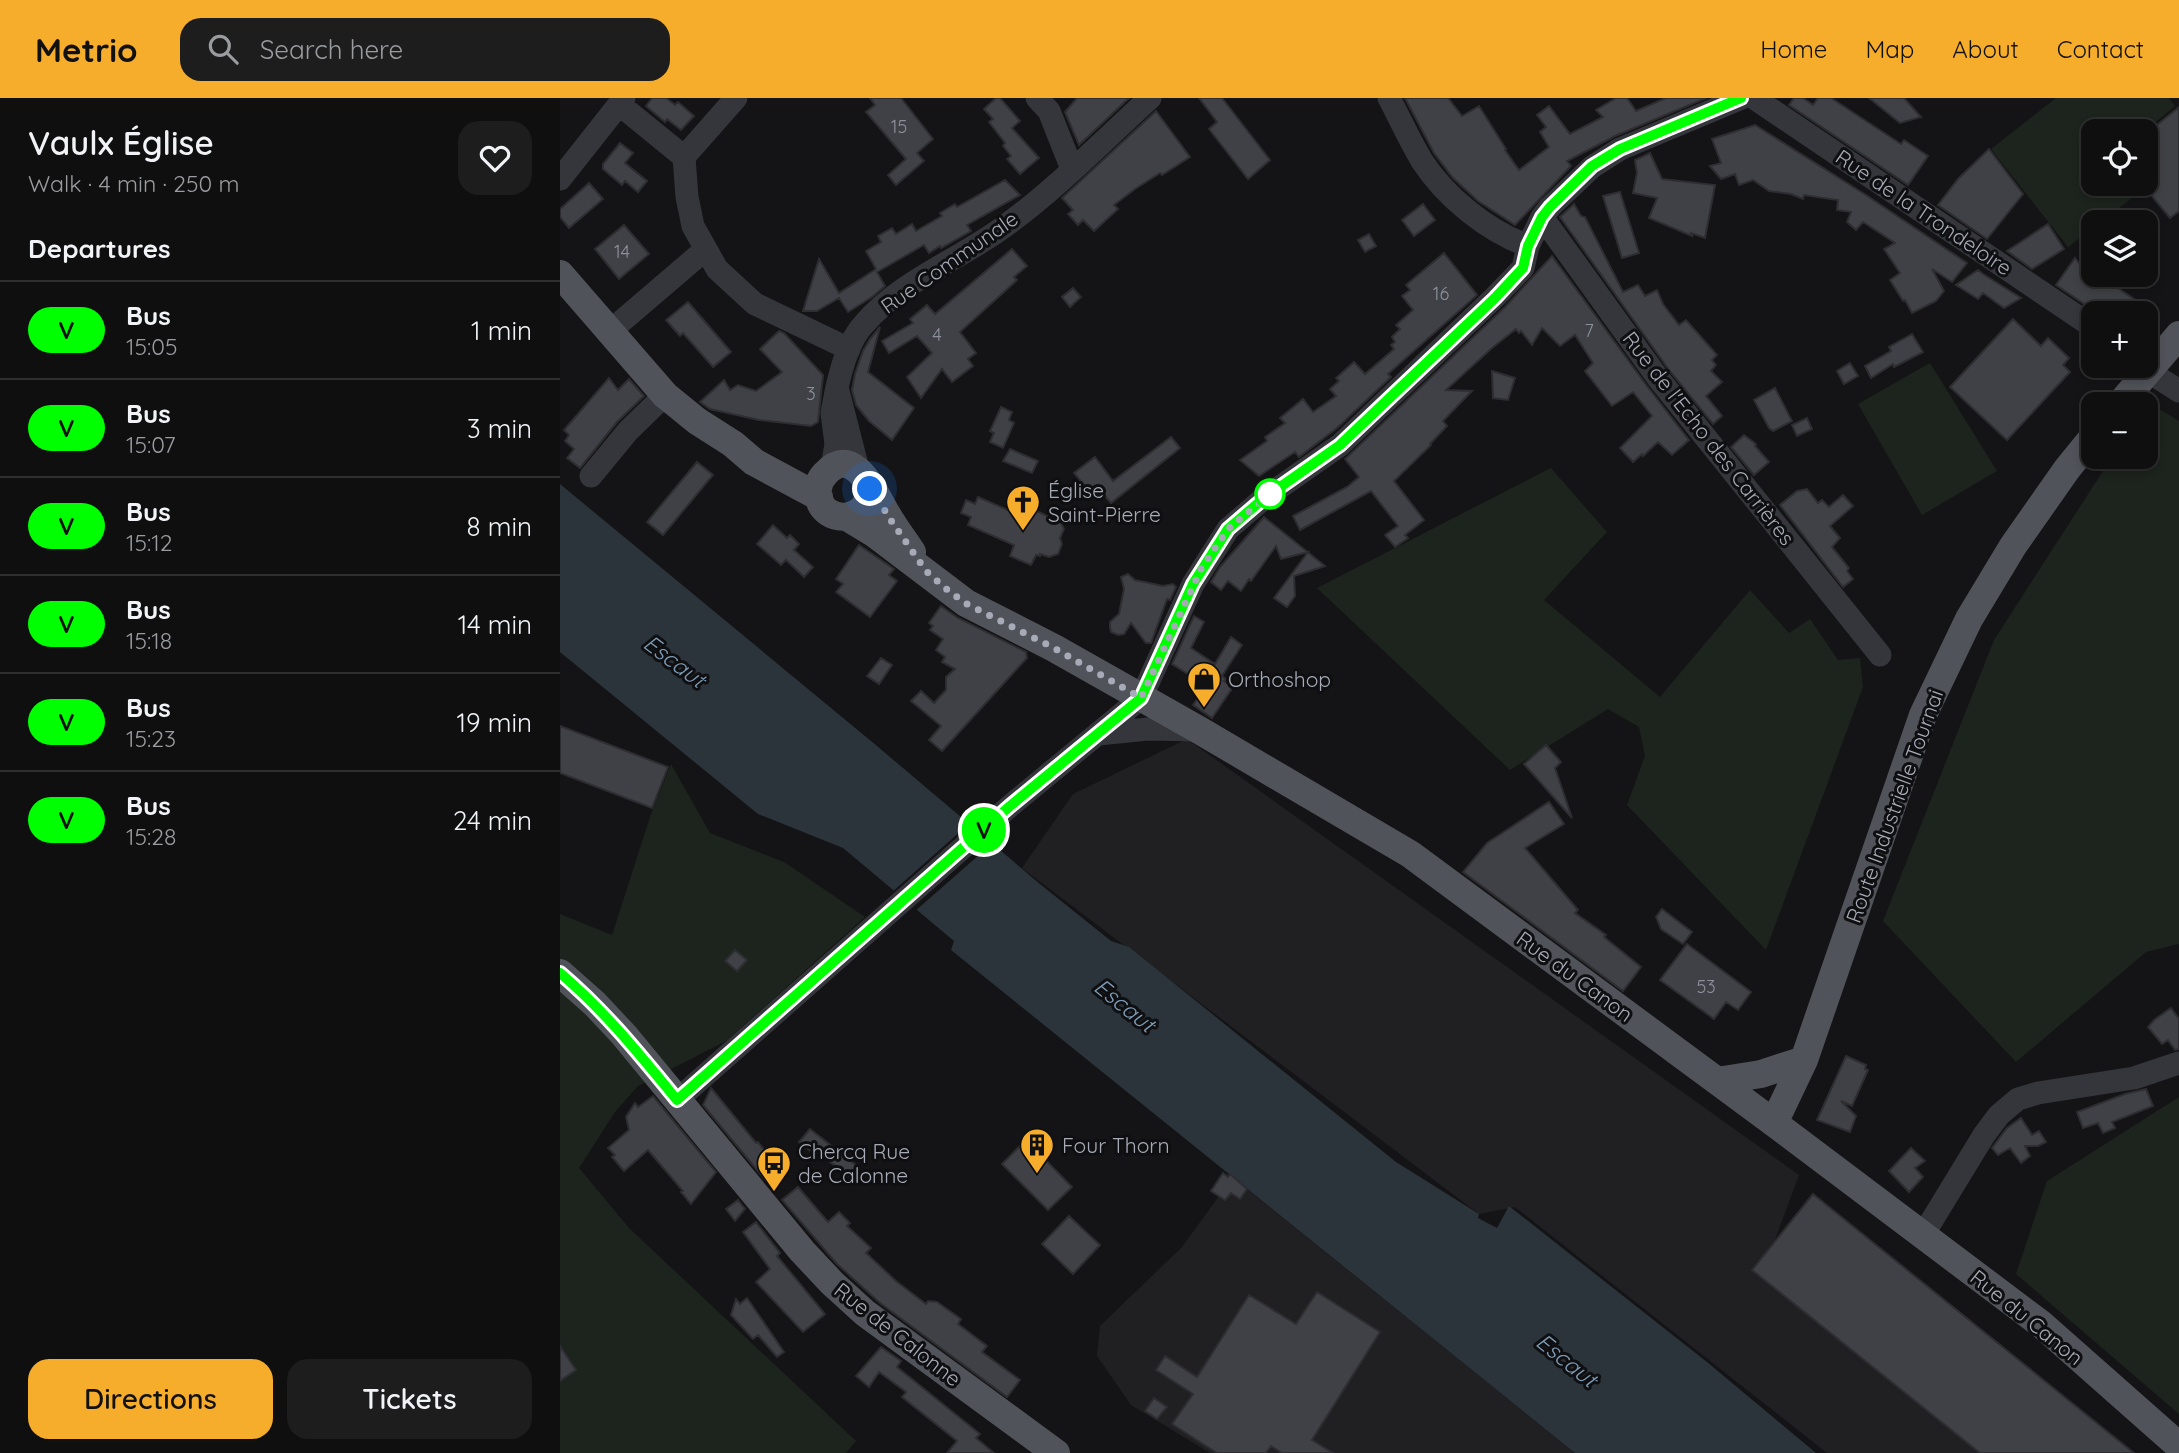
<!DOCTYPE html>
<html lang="en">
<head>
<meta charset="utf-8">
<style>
	body { margin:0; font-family:Quicksand,sans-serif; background:#1d1d1e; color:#f1f3f6; height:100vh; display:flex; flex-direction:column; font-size:26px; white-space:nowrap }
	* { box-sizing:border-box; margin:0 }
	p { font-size:23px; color:#9b9c9f }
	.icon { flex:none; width:38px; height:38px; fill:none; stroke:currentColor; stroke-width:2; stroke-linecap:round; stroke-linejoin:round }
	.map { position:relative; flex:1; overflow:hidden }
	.drawer { display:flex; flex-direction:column; background:#0f0f10; width:560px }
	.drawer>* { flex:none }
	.badge { padding:0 14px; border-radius:23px; font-size:24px; line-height:46px }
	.controls { position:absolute; left:1521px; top:21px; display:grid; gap:14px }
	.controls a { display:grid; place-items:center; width:77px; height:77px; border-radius:14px; background:#0f0f10; box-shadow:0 4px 10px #0003,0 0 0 2px #2f2f30; font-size:35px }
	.you { position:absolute; width:35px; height:35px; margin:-18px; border:5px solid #fff; border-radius:50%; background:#1a73e8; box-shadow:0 0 0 10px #1a73e833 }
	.map>.badge { position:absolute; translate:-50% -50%; box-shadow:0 0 0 4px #fff }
	h2 { padding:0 28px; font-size:26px; line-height:63px }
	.round { display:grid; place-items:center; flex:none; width:74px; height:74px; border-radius:21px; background:#1d1d1e }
	.head { display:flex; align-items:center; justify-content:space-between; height:119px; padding:0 28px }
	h1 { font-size:33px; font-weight:600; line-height:52px }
	.primary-button { display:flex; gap:14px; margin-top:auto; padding:14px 28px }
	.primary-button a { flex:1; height:80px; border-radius:21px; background:#f6ad2c; color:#111; font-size:28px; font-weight:600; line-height:80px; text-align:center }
	.primary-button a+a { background:#1d1d1e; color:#f1f3f6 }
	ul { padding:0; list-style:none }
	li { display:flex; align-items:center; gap:21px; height:98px; padding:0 28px; border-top:2px solid #2f2f30 }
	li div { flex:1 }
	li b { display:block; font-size:26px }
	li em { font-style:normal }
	li .badge { min-width:77px; font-weight:700; text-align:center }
	header { display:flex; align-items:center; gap:42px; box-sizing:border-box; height:98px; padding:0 35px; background:#f6ad2c; color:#111 }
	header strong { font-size:33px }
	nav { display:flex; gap:38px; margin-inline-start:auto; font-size:24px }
	.search { width:490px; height:63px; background:#1d1d1e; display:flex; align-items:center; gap:18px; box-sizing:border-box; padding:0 24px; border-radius:21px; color:#9b9c9f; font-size:26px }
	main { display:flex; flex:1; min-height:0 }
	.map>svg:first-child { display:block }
</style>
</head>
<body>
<header>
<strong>Metrio</strong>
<div class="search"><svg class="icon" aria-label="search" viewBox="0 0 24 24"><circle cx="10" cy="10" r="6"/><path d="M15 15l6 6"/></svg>Search here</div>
<nav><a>Home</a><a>Map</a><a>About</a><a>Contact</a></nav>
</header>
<main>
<section class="drawer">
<div class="head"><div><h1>Vaulx Église</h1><p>Walk · 4 min · 250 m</p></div><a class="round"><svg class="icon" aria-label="heart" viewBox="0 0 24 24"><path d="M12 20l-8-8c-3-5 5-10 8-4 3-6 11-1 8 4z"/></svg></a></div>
<h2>Departures</h2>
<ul>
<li><span class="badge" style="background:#0f0;color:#111">V</span><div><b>Bus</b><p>15:05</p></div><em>1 min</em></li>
<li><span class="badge" style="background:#0f0;color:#111">V</span><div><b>Bus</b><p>15:07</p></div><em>3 min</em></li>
<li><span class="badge" style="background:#0f0;color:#111">V</span><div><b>Bus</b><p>15:12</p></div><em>8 min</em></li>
<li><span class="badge" style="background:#0f0;color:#111">V</span><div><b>Bus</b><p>15:18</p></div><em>14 min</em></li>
<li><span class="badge" style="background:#0f0;color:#111">V</span><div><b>Bus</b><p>15:23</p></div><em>19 min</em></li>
<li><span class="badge" style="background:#0f0;color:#111">V</span><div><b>Bus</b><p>15:28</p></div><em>24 min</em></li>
</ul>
<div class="primary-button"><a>Directions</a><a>Tickets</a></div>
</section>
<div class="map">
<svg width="1619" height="1355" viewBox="0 0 1619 1355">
	<rect width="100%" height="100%" fill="#141416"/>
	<path fill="#202023" d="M627,641L1239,1077L1209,1158L1444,1355H1267L955,1109L919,1116L462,770L513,696Z
		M687,1091L748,1140L1015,1355H650L571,1307L537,1258L540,1228L622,1149L659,1098L665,1102L671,1095L680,1101Z"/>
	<path fill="#1c241d" d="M1496,0H1609L1615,8L1585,33H1533V86H1569L1577,96L1541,124H1533V130L1508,149L1431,51Z
		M1370,265L1437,373L1362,417L1298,306Z
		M1588,304L1619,323V846L1586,854L1456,964L1323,823L1434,542L1552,359H1586V308Z
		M991,370L1047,434L984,502L1100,599L1190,492L1229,535L1250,521L1278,562L1300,560L1303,589L1206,852L1067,707L1085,658L1079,629L1048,611L950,672L757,490Z
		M111,666L150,735L224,764L305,819L166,943L78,988L55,1014L19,1070L69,1130L296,1343L286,1355H0V816L52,837L91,716Z
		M1619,999V1316L1456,1176L1487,1083Z"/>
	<path fill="#2a343a" d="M0,386L317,648L480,786L551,843L569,849L836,1064L919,1116L918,1120L937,1130L949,1108L1147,1264L1256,1355H1015L391,852L394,843L283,750L198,716L0,554Z"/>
	<path fill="#141416" d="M412,723L435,743L354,814L331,795Z"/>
	<path fill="#404146" stroke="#2e2e32" stroke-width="2" d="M92,0H106L115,7L118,4L134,18L121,32L107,21L105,24L86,8Z
		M310,0H341L373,41L357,55L364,63L336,87L328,77L346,61L306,14L315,7Z
		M436,0H440L460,23L452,30L479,60L460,76L447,61L451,58L443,48L445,45L429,24L433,21L424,11Z
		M517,0H569L519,47L505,14Z
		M639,0H662L710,62L688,81L649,31L657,24Z
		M845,0H888L902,18L919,8L946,51L945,52L959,72L989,49L980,34L986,29L977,17L989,8L1010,36L1043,19L1036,12L1056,0H1067L1076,13L1106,0H1146L1055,38L1007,63L1011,68L955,127L918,103L893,80L874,55Z
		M1234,0H1243L1253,7L1258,0H1271L1341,46L1344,42L1368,58L1348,87L1229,7Z
		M1309,0H1344L1361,19L1340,25Z
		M1619,9V113L1610,120L1586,91V36Z
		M596,13L630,59L602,77L600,75L575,91L554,107L558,111L534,133L523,122L518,127L508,116L513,112L502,100Z
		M1195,27L1306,97L1407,165L1392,184L1372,171L1384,193L1376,203L1352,215L1345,202L1343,203L1330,182L1340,175L1324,151L1335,145L1303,124L1296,132L1287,124L1291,114L1277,112L1278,102L1244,97L1243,101L1231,96L1209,93L1193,82L1179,87L1175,76L1161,81L1150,68L1161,65L1152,41Z
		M60,45L73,55L65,65L87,83L78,94L65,83L62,87L43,71V66Z
		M1429,51L1463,96L1427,141L1378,107L1398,81Z
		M1090,55L1102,81L1155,87L1145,140L1131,135L1132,138L1089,120L1097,100L1073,95L1077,75L1075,62Z
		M445,82L460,97L407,127L411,133L381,150L380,148L369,155L364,147L317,174L325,188L312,199L288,214L279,200L257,213H243L259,161L279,195L316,171L306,153L321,144L318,138L332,130L336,136L352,126L356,133L382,118L380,115L395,106L397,109Z
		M29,85L43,101L9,130L0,119V111Z
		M1060,94L1079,155L1062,160L1043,98Z
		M863,106L875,122L854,138L842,122Z
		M1014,106L1021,118L1025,119L1063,194L1078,187L1085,198L1097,192L1103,206L1119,227L1126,222L1157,257L1152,262L1156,267L1151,273L1162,284L1146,298L1162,318L1153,326L1109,272L1000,119Z
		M1488,126L1504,151L1472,171L1447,153Z
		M64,127L89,156L59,181L35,151Z
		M809,136L816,148L805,154L798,142Z
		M452,151L467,168L454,179L457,182L400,234L416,255L408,261L413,268L392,284L382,271L361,300L347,279L372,255L357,238L329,255L322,243L353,225L350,221L367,207L375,216Z
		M884,155L917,197L828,276L831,279L777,330L739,359L735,354L699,378L680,362L707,343L705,339L725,325L720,320L743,301L753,314L776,298L770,291L779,283L776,280L794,264L805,276L834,251L831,247L835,244L832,239L840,231L836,227L853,212L842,198L850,192L846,187Z
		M992,158L1087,288L1129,342L1112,357L1098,344L1083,358L1082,356L1073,364L1060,350L1092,318L1073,294L1052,308L1025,273L1033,265L1015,237L1000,248L982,230L972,247L961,233L959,235L956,231L932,250L886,292L912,293L883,323L887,328L870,346L871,347L834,383L864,422L845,437L848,440L835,449L825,437L838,428L811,393L740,432L733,418L787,389L799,379L785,361L945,209Z
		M1515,160L1523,170L1524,168L1533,177H1570L1558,190L1577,203L1568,215H1556L1542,206L1536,214L1496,187Z
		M1418,172L1423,176L1461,200L1444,210L1423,195L1418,201L1396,187Z
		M513,190L521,199L510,209L502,199Z
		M128,204L171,254L153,269L123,235L120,238L106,222Z
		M1453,221L1481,248L1488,240L1509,260L1503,267L1510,274L1447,342L1390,289Z
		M320,229L308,274L354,310L332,342L309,323L296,307L292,292L295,276L303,253L310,241Z
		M219,233L224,235L263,277L258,324L251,328L199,322L150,311L140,304L164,282L170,292L178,287L196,293L222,274L200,251Z
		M1352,236L1363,254L1334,269L1333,266L1311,280L1305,268L1331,253L1329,249Z
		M1290,265L1298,278L1284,286L1277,273Z
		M932,273L955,280L948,302L933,300Z
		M49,280L58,292L69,281L84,298L57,324L20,370L7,360L14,351L5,343L9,337L4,332Z
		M1215,290L1232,323L1213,333L1209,330L1194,302Z
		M441,309L452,314L449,322L454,325L443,350L430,344L434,335L430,333Z
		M1247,320L1252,331L1237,338L1232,327Z
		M1184,337L1196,346L1195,348L1209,364L1194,377L1171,349Z
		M611,339L620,350L551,405L539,391L532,397L514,375L535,359L553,383Z
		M450,351L478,363L472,375L443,363Z
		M137,364L153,377L103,437L87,424Z
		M1247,391L1258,405L1262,402L1269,409L1283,397L1293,408L1270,428L1280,440L1272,449L1289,470L1287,473L1293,481L1283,489L1220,407L1237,393Z
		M418,399L466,420L471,410L501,425L504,431L500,440L502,446L498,456L489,459L480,456V458L476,457L471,467L450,458L454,447L408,427L411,419L401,415L406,402L415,406Z
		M704,419L765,468L734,478L735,498L727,509L714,500L748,454L721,461L716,448L691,483L689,481L681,493L668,483L661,492L651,484L660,469Z
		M213,427L227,440L230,437L239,446L234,452L253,469L244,479L226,462L221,467L197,446Z
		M299,447L334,471L329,477L337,483L310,519L276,494L283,486L276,481Z
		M568,476L575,482L603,488L613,486L616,489L610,502L607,501L591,545H586L571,525L564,536L558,537L551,534L550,529V524L559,516L564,491L561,479Z
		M381,508L398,520L466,554L467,560L382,653L369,642L381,628L351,603L361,593L374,605L386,592V579L395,571L382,564L385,559L376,552L383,541L370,532L373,528L369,525Z
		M634,518L644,524L631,550L655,566L671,539L682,547L662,578L666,581L664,583L673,589L652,620L633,607L647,588L612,566Z
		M321,560L332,567L319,586L307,578Z
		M0,628L108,669L92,710L0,675Z
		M986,647L1001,664L995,670L1012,720L964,666Z
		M989,704L1004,726L965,750L1018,812L1015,815L1046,837L1044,839L1081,869L1063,893L903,774L927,745Z
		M1102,811L1132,834L1123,846L1101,831L1096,819Z
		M1127,846L1191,894L1178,912L1166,904L1154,921L1100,882Z
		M175,852L187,862L177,873L165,863Z
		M1611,910L1619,921V951L1615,952L1608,942L1602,946L1588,929L1594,922Z
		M1286,958L1306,967L1305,971L1308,972L1292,1008L1281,1003L1296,1018L1290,1034L1257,1022Z
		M151,990L196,1045L198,1044L218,1070L207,1084L143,1007Z
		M1586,991L1593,1008L1552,1024L1555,1030L1543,1035L1538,1025L1523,1030L1517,1014L1565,996Z
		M93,998L156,1074L131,1106L121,1094L123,1093L88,1052L64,1073L52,1059L55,1057L48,1050L69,1032L66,1019L75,1005L78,1009Z
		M1461,1020L1472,1037L1479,1033L1486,1044L1478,1048H1465L1470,1058L1461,1065L1450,1050L1438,1057L1432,1050L1447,1030Z
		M250,1031L297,1068L289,1078L254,1052L252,1054L239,1044Z
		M466,1042L512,1089L488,1112L442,1066Z
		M1351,1050L1365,1063L1355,1070L1363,1079L1349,1094L1329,1073Z
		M663,1075L668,1079L670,1076L687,1091L680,1101L671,1095L665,1102L651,1093Z
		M238,1089L268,1124L279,1114L290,1125L287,1128L311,1150L306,1155L336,1183L366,1206L368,1203L377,1204L401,1221L398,1226L427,1248L422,1254L460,1282L447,1299L320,1205L277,1166L222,1102Z
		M1253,1096L1574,1355H1420L1192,1172Z
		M178,1102L185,1111L175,1123L166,1111Z
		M509,1118L540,1147L513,1176L482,1146Z
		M196,1124L220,1155L217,1158L265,1216L243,1234L196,1184L210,1171L183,1134Z
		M757,1194L820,1234L752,1342L773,1355H722L711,1348L706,1355H657L612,1326L633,1296L596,1272L605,1258L637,1279L689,1197L736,1226Z
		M187,1200L224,1254L217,1259L198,1237L193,1241L171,1217L176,1201L180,1206Z
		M0,1248L16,1272L0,1283Z
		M321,1249L341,1263L337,1269L420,1336L416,1340L434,1355H387L397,1343L342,1299L346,1294L319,1274L309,1289L296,1278Z
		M594,1300L607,1309L597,1321L585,1313Z"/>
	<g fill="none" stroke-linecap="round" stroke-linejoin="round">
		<path stroke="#35363b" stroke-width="23" d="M176,0L124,59L127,99L133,128L157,171L195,206L289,251
			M477,0L489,13L512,71
			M829,0C840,21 850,43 862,63C886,100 928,133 968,148
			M1194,0L1533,229
			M59,6L124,59
			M0,81L64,0
			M982,119L1098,280L1320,557
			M49,234L146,151
			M1580,268L1619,293
			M277,289C282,268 289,242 304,226C342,182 399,162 445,128C497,90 543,43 590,0
			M272,370L276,346L272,315L277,289L298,371
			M31,378L68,333L105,297
			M538,636L588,631L639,632
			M117,1002L450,708L581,600L633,486L668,431L703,401L780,347L935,199L963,170L968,148L982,119L990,109L1032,69L1060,51L1182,0
			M1363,1137L1424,1037L1439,1017L1458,1001L1478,995L1574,980L1619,965"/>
		<path stroke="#51535a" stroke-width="28" d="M0,176L105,297L137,323L173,346L194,364L259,399
			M1560,306L1619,237
			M309,385C316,424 262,431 258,396C257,389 260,381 265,376C294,343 316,399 328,418C335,430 344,442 352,454
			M287,419L315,436L406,505L494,550L639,632L850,756L1214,1025L1481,1226L1619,1348
			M0,875L35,906L64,937L242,1153L272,1185L305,1215L496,1355
			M1157,983L1201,976L1244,962
			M1214,1025L1244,962L1363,617L1409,521L1453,448L1507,371L1533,339"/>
	</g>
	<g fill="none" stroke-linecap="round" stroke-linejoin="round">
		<g stroke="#fff" stroke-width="16">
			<path id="line" d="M0,875C45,913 80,957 117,1002L450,708L581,600L633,486L668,431L703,401L780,347L935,200L963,170L968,148L982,119L990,109L1032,68L1060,51L1181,0"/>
		</g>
		<use href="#line" stroke="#0f0" stroke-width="10"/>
		<path stroke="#a6abb7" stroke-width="7" stroke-dasharray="0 12.6" d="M310,391L309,385L328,418L366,473L385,490L405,505L494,550L581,600L641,471L668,431L710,396"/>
	</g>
	<defs>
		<g id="church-pin" transform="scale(1.75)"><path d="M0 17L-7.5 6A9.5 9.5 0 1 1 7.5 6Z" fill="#f6ad2c" stroke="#0f0f11"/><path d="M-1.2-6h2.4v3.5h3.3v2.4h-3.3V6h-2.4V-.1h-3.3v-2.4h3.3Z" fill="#111"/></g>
		<g id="shop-pin" transform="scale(1.75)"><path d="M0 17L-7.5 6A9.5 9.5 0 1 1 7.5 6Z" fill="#f6ad2c" stroke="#0f0f11"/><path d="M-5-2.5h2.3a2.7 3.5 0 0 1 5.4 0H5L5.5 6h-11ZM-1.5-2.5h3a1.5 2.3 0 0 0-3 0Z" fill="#111"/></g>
		<g id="building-pin" transform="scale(1.75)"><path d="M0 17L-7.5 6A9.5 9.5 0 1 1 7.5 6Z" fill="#f6ad2c" stroke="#0f0f11"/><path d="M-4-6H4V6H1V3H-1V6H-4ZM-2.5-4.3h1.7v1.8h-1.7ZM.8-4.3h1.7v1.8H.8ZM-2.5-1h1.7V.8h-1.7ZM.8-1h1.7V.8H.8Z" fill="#111"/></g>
		<g id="bus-pin" transform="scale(1.75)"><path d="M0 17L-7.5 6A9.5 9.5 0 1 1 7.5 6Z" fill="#f6ad2c" stroke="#0f0f11"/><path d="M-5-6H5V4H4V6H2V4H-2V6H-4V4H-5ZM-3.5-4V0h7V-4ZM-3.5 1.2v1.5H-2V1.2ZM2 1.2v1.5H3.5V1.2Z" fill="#111"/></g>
	</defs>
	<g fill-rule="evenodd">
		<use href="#church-pin" x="463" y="404"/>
		<use href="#shop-pin" x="644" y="581"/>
		<use href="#building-pin" x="477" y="1047"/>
		<use href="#bus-pin" x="214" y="1065"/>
	</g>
	<circle fill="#fff" stroke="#0f0" stroke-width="3.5" cx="710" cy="396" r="14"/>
	<g text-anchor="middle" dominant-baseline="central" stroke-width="6" stroke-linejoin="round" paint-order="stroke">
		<g font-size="18" fill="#8c909b">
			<text x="339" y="28">15</text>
			<text x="62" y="153">14</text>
			<text x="881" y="195">16</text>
			<text x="1029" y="232">7</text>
			<text x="377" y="236">4</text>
			<text x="251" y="295">3</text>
			<text x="1146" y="888">53</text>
		</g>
		<g font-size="21" fill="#a6abb7" stroke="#0f0f11">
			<text transform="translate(1364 114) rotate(34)">Rue de la Trondeloire</text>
			<text transform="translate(389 164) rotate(-35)">Rue Communale</text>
			<text transform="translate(1149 340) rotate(52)">Rue de l'Echo des Carrières</text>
			<text transform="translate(1334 708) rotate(-70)">Route Industrielle Tournai</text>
			<text transform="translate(1015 878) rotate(36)">Rue du Canon</text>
			<text transform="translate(1467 1219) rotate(39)">Rue du Canon</text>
			<text transform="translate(338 1236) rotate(38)">Rue de Calonne</text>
		</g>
		<g font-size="21" fill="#a6abb7" stroke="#0f0f11" text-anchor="start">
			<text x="488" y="392">Église<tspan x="488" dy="24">Saint-Pierre</tspan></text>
			<text x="668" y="581">Orthoshop</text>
			<text x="502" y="1047">Four Thorn</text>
			<text x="238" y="1053">Chercq Rue<tspan x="238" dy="24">de Calonne</tspan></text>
		</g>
		<g font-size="23" font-style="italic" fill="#7c9ab3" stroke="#0f0f11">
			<text transform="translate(115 563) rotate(37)">Escaut</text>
			<text transform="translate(565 907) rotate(39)">Escaut</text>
			<text transform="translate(1007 1262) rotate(39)">Escaut</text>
		</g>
	</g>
</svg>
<div class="controls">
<a><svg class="icon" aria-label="locate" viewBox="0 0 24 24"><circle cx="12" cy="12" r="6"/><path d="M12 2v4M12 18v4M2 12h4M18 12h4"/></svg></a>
<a><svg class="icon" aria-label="layers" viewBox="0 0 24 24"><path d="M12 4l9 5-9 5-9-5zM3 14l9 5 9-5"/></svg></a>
<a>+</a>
<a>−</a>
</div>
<div class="you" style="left:310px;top:391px"></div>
<b class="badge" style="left:424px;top:732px;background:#0f0;color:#111">V</b>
</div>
</main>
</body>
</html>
